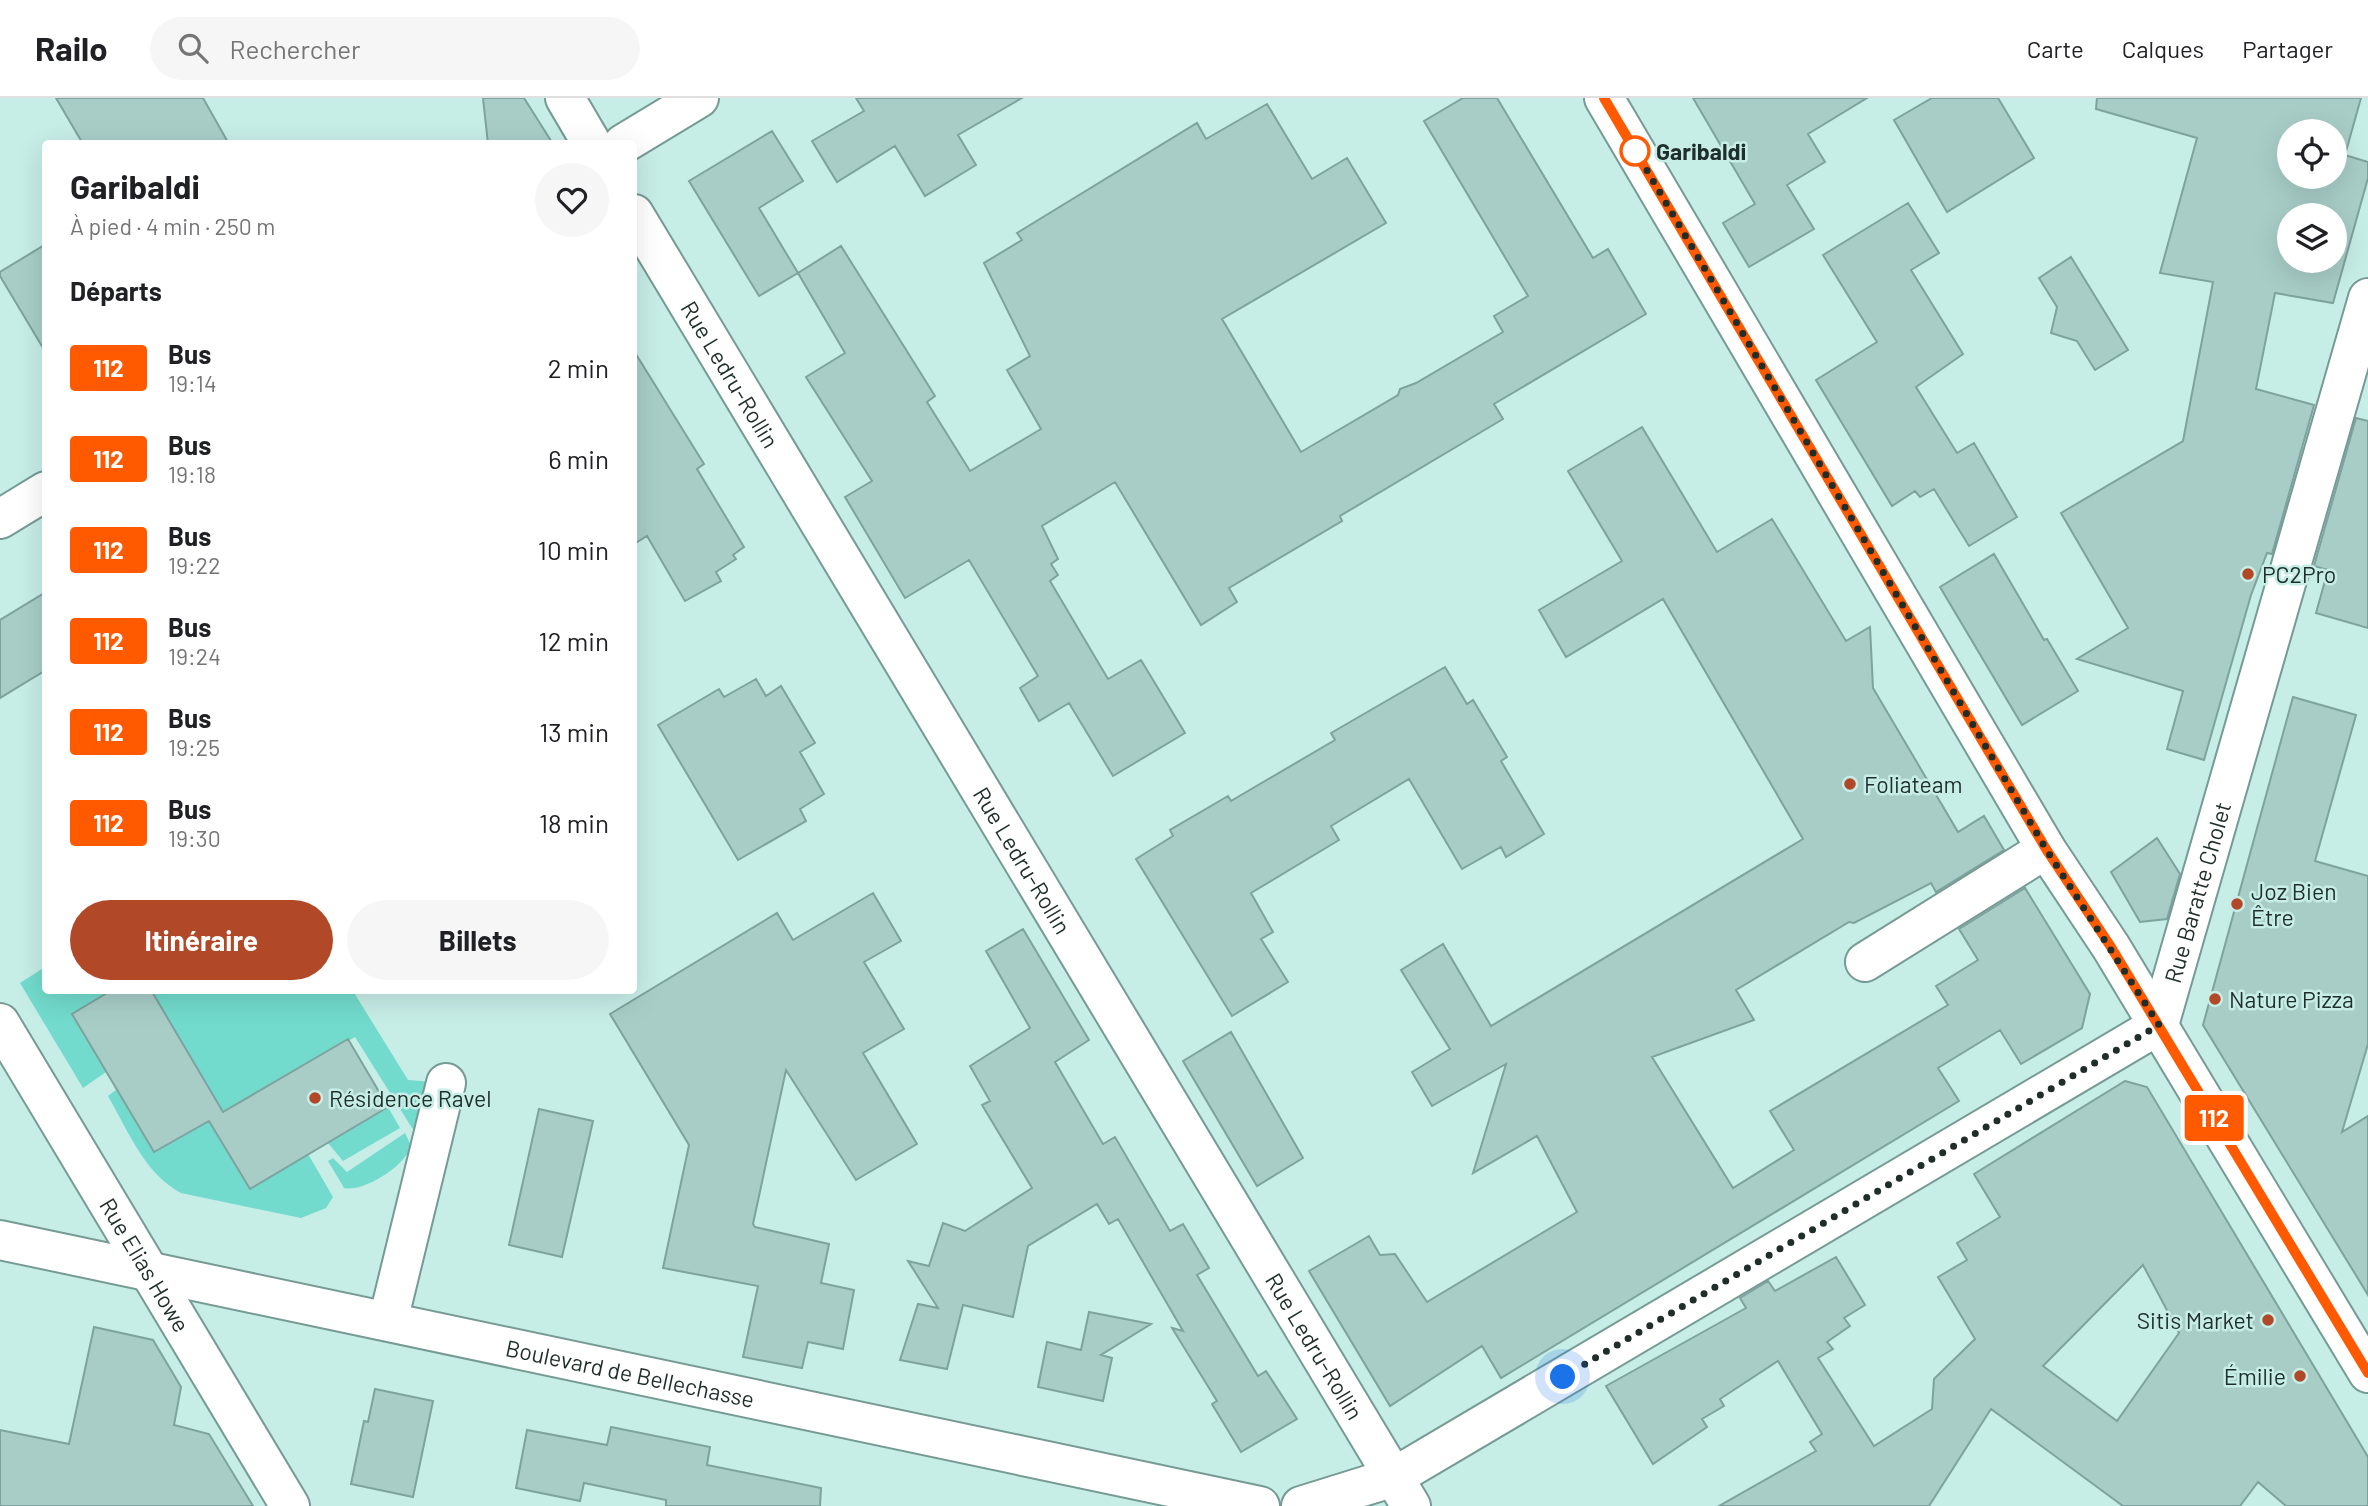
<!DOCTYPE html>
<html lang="fr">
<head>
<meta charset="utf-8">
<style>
	body { margin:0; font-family:Barlow,sans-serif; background:#f6f6f6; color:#202124; height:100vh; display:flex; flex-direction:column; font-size:26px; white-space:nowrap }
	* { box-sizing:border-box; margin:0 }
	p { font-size:23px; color:#757577 }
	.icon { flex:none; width:38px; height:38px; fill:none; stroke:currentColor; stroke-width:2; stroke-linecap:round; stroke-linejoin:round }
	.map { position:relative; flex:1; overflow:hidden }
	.details { position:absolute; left:42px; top:42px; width:595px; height:854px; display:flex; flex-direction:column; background:#fff; border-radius:7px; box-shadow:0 7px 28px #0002 }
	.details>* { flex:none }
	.badge { padding:0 14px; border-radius:5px; font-size:24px; line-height:46px }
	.buttons { position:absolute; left:2277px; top:21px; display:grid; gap:14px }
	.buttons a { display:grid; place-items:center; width:70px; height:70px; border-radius:50%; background:#fff; box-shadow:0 7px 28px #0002; font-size:35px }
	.you { position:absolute; width:35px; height:35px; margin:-18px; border:5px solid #fff; border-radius:50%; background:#1a73e8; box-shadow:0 0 0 10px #1a73e833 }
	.map>.badge { position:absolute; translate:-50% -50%; box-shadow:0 0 0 4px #fff }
	h2 { padding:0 28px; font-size:26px; line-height:63px }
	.round { display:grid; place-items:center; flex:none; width:74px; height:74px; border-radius:37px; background:#f6f6f6 }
	.summary { display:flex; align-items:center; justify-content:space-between; height:119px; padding:0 28px }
	h1 { font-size:33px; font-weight:700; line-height:52px }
	.action { display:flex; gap:14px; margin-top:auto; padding:14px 28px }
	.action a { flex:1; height:80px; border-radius:42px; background:#b14828; color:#fff; font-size:28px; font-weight:700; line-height:80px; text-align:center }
	.action a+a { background:#f6f6f6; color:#202124 }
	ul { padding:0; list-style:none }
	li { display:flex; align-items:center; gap:21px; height:91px; padding:0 28px }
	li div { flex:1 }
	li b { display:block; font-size:26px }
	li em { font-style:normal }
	li .badge { min-width:77px; font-weight:700; text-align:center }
	header { display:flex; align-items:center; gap:42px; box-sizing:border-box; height:98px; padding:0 35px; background:#fff; border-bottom:2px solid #e0e0e0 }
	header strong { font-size:33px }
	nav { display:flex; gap:38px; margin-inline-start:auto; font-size:24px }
	.search { width:490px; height:63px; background:#f6f6f6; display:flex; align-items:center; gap:18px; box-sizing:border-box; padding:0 24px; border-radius:38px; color:#757577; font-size:26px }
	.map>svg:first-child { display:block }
</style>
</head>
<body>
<header>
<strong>Railo</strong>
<div class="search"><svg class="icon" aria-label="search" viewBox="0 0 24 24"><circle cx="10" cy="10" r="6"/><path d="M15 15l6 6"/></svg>Rechercher</div>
<nav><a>Carte</a><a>Calques</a><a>Partager</a></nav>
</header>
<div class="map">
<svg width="2368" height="1408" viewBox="0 0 2368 1408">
	<rect width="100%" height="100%" fill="#c7ede7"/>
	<path fill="#72dbcd" d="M45,869L46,892L112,893L72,916L106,974L83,990L20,885Z
		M151,893H353L408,982L434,984L418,1035L412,1030L355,939L223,1014Z
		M117,991L308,1056L333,1099L326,1110L301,1120L181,1095C145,1076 128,1033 108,998Z
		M388,1009L400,1030L343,1063L328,1045Z
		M405,1035L411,1047C408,1067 362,1095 344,1090L328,1063L333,1060L347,1074Z"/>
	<path fill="#a8cdc7" stroke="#7ea29d" stroke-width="2" fill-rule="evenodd" d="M56,0H203L229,46H83Z
		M483,0H524L553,46H488Z
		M856,0H1022L958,37L976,67L925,98L895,48L837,84L812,43L864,13Z
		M1463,0H1497L1593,160L1608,151L1646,216L1494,306L1503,321L1340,418L1342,423L1229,490L1237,504L1201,527L1115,384L1042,428L1058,461L1051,466L1058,477L1050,483L1108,581L1141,562L1185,635L1113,678L1069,605L1039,623L1020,590L1038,578L969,462L905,500L845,399L872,383L806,279L845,255L798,175L841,148L935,298L927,304L970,373L1041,331L1007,272L1030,258L984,165L1022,142L1017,135L1197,25L1206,41L1267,6L1312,81L1347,60L1386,125L1222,221L1301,354L1398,297L1400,291L1416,285L1503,234L1494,218L1528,198L1424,23Z
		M1693,0H1867L1808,36L1825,64L1787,87L1814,131L1749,169L1723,125L1755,106Z
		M1932,0H1998L2034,60L1947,114L1894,22Z
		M2097,0H2361L2345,57L2368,64V80L2333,205L2275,195L2256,291L2314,307L2272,456L2267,455L2251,497L2204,662L2167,651L2183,593L2077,561L2128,530L2061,415L2183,343L2213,184L2160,175L2197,40L2096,11ZM2289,33H2334V79H2289ZM2289,117H2334V163H2289Z
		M772,33L803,83L759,110L798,175L759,198L689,83Z
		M1908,105L1939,155L1911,172L1963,256L1916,289L1957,355L1974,345L2017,419L1969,448L1934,391L1920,399L1915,393L1892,408L1816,282L1877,244L1823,157Z
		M46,146V255L0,178V174Z
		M2071,159L2128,252L2095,272L2077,243L2051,235L2057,209L2039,180Z
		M634,253L704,366L697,371L744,449L733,457L736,461L716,474L721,483L685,503L647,438L634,446Z
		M2356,320L2368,323V530L2316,515L2328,472L2314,468Z
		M1642,329L1717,454L1772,421L1846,543L1870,529L1873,590L1958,734L1984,718L2004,752L1936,794L1931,785L1854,825L1849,824L1736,892L1754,922L1652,959L1733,1090L1794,1052L1770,1013L1948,907L1936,888L1978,862L1959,831L2025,790L2090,896L2082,930L2021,966L2000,932L1938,970L1959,1003L1501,1280L1482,1248L1390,1308L1309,1173L1369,1138L1380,1157L1395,1156L1427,1204L1577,1114L1537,1038L1473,1075L1506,966L1432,1008L1412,974L1450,951L1401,872L1443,846L1491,928L1803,741L1663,501L1566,559L1539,512L1622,463L1568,373Z
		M1994,456L2044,542L2047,541L2078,593L2022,627L1940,489Z
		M46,494V572L0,600V522Z
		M1445,569L1467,606L1473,602L1507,659L1501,663L1544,736L1506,759L1501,749L1462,771L1409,681L1331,728L1339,742L1251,795L1273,834L1261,841L1288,884L1232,918L1136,761L1173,738L1170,732L1228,698L1231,703L1335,642L1331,635Z
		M756,581L766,598L781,588L815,645L800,654L824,696L800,711L806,723L738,762L658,627L719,591L724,599Z
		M2293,599L2356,617L2315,763L2368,778V946L2342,1034L2368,1018V1197L2203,927Z
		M2157,740L2180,776L2167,821L2140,824L2111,774Z
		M873,795L901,843L864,864L904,931L863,955L917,1046L856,1082L786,972L753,1126L755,1129L829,1146L821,1185L854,1192L843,1251L808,1244L802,1270L743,1259L758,1188L663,1170L689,1047L610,916L777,815L793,842Z
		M1023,831L1089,942L1055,964L1103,1046L1115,1039L1170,1133L1183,1126L1209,1170L1197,1177L1258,1278L1266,1273L1297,1321L1241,1354L1212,1306L1217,1303L1172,1230L1183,1233L1118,1121L1109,1126L1097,1106L1028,1148L1013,1219L963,1207L947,1271L900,1262L918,1206L938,1210L908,1163L929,1168L943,1125L965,1133L1032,1090L982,1007L990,1003L970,968L1030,930L986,853Z
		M112,892H151L223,1014L348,941L388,1009L250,1091L209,1023L154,1054L72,916Z
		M1231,934L1303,1060L1257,1088L1183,963Z
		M2125,983L2147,989L2368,1359V1408H2286L2258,1384L2240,1408H2123L1991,1311L1929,1408H1719L1816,1353L1810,1344L1822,1336L1778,1263L1720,1301L1724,1308L1702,1321L1707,1329L1653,1366L1606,1288L1746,1210L1740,1200L1768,1183L1775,1193L1836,1159L1865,1207L1844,1220L1850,1228L1827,1244L1833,1251L1818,1260L1874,1348L1932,1311L1934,1281L1975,1241L1938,1179L1967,1162L1957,1145L2000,1119L1974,1076ZM2143,1167L2179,1235L2117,1323L2043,1268Z
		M539,1011L593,1023L562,1159L509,1147Z
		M1089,1214L1151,1226L1101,1257L1112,1260L1103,1303L1038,1289L1047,1244L1081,1252Z
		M94,1229L153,1242L181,1289L174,1327L209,1336L253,1408H0V1332L69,1346Z
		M375,1291L433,1303L413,1399L351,1386L364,1323L368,1324Z
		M611,1329L710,1349L707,1367L821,1390L820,1408H666V1402L584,1385L580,1403L516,1390L527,1332L607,1347Z"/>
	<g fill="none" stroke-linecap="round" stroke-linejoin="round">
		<g stroke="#769a94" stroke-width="42">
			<g id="minor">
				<path d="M565,0L592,46"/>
				<path d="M1604,0L2046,751L2111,849L2368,1275"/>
				<path d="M623,46L699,0"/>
				<path id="s1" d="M634,116L1411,1408"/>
				<path d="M0,421L46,393"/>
				<path d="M1865,864L2046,751"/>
				<path id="s2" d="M0,925L290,1408"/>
				<path id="s3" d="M0,1142L1260,1408"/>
				<path d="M388,1223L446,985"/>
				<path id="s4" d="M1301,1408L1394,1379L2159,927L2368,200"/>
			</g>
		</g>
		<use href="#minor" stroke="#fff" stroke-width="38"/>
	</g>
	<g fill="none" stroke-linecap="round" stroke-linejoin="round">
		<g stroke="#fff" stroke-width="16">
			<path id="line" d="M1604,0L2046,751L2111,849L2368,1275"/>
		</g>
		<use href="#line" stroke="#ff5a00" stroke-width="10"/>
		<path stroke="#1f2e2b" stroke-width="7" stroke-dasharray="0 12.6" d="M1563,1279L2159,927L2046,751L1632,47L1635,53"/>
	</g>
	<circle fill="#fff" stroke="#ff5a00" stroke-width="3.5" cx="1635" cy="53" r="14"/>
	<g fill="#b14828" stroke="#c7ede7" stroke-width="2.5">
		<circle cx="2248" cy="476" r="7"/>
		<circle cx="1850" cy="686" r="7"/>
		<circle cx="2237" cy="806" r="7"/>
		<circle cx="2215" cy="901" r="7"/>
		<circle cx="315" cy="1000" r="7"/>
		<circle cx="2268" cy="1222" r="7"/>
		<circle cx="2300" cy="1278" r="7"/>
	</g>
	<g text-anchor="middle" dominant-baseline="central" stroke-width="5" stroke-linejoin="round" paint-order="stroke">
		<g font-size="23" font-weight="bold" fill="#1f2e2b" stroke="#c7ede7" text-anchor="start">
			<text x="1656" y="53">Garibaldi</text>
		</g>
		<g font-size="23" fill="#1f2e2b" stroke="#c7ede7">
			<text stroke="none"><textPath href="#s1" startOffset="187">Rue Ledru-Rollin</textPath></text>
			<text stroke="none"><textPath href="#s1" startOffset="754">Rue Ledru-Rollin</textPath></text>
			<text stroke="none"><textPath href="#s4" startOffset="1124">Rue Baratte Cholet</textPath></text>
			<text stroke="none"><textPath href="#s2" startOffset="282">Rue Elias Howe</textPath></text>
			<text stroke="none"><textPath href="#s1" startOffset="1321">Rue Ledru-Rollin</textPath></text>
			<text stroke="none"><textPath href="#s3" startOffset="644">Boulevard de Bellechasse</textPath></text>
		</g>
		<g font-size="23" fill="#1f2e2b" stroke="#c7ede7" text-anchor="start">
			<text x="2262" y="476">PC2Pro</text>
			<text x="1864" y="686">Foliateam</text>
			<text x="2251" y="793">Joz Bien<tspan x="2251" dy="26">Être</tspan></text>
			<text x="2229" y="901">Nature Pizza</text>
			<text x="329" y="1000">Résidence Ravel</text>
			<text x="2254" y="1222" text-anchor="end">Sitis Market</text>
			<text x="2286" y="1278" text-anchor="end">Émilie</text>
		</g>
	</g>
</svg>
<div class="buttons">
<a><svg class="icon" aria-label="locate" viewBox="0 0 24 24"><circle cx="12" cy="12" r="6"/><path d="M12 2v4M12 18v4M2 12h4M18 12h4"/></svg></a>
<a><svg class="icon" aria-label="layers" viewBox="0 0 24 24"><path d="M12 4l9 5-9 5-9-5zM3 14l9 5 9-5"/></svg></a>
</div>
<div class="you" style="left:1563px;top:1279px"></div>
<b class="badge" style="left:2214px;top:1020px;background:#ff5a00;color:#fff">112</b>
<section class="details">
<div class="summary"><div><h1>Garibaldi</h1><p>À pied · 4 min · 250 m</p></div><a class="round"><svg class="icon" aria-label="heart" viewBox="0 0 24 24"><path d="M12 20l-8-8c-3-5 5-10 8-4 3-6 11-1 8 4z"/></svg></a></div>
<h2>Départs</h2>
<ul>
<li><span class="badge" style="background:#ff5a00;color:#fff">112</span><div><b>Bus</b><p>19:14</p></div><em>2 min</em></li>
<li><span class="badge" style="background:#ff5a00;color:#fff">112</span><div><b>Bus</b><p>19:18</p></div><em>6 min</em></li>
<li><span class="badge" style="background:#ff5a00;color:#fff">112</span><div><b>Bus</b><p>19:22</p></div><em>10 min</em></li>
<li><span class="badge" style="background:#ff5a00;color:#fff">112</span><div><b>Bus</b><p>19:24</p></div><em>12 min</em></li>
<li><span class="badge" style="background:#ff5a00;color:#fff">112</span><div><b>Bus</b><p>19:25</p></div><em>13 min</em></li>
<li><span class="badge" style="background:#ff5a00;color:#fff">112</span><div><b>Bus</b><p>19:30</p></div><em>18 min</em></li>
</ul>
<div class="action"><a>Itinéraire</a><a>Billets</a></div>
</section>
</div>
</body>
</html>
